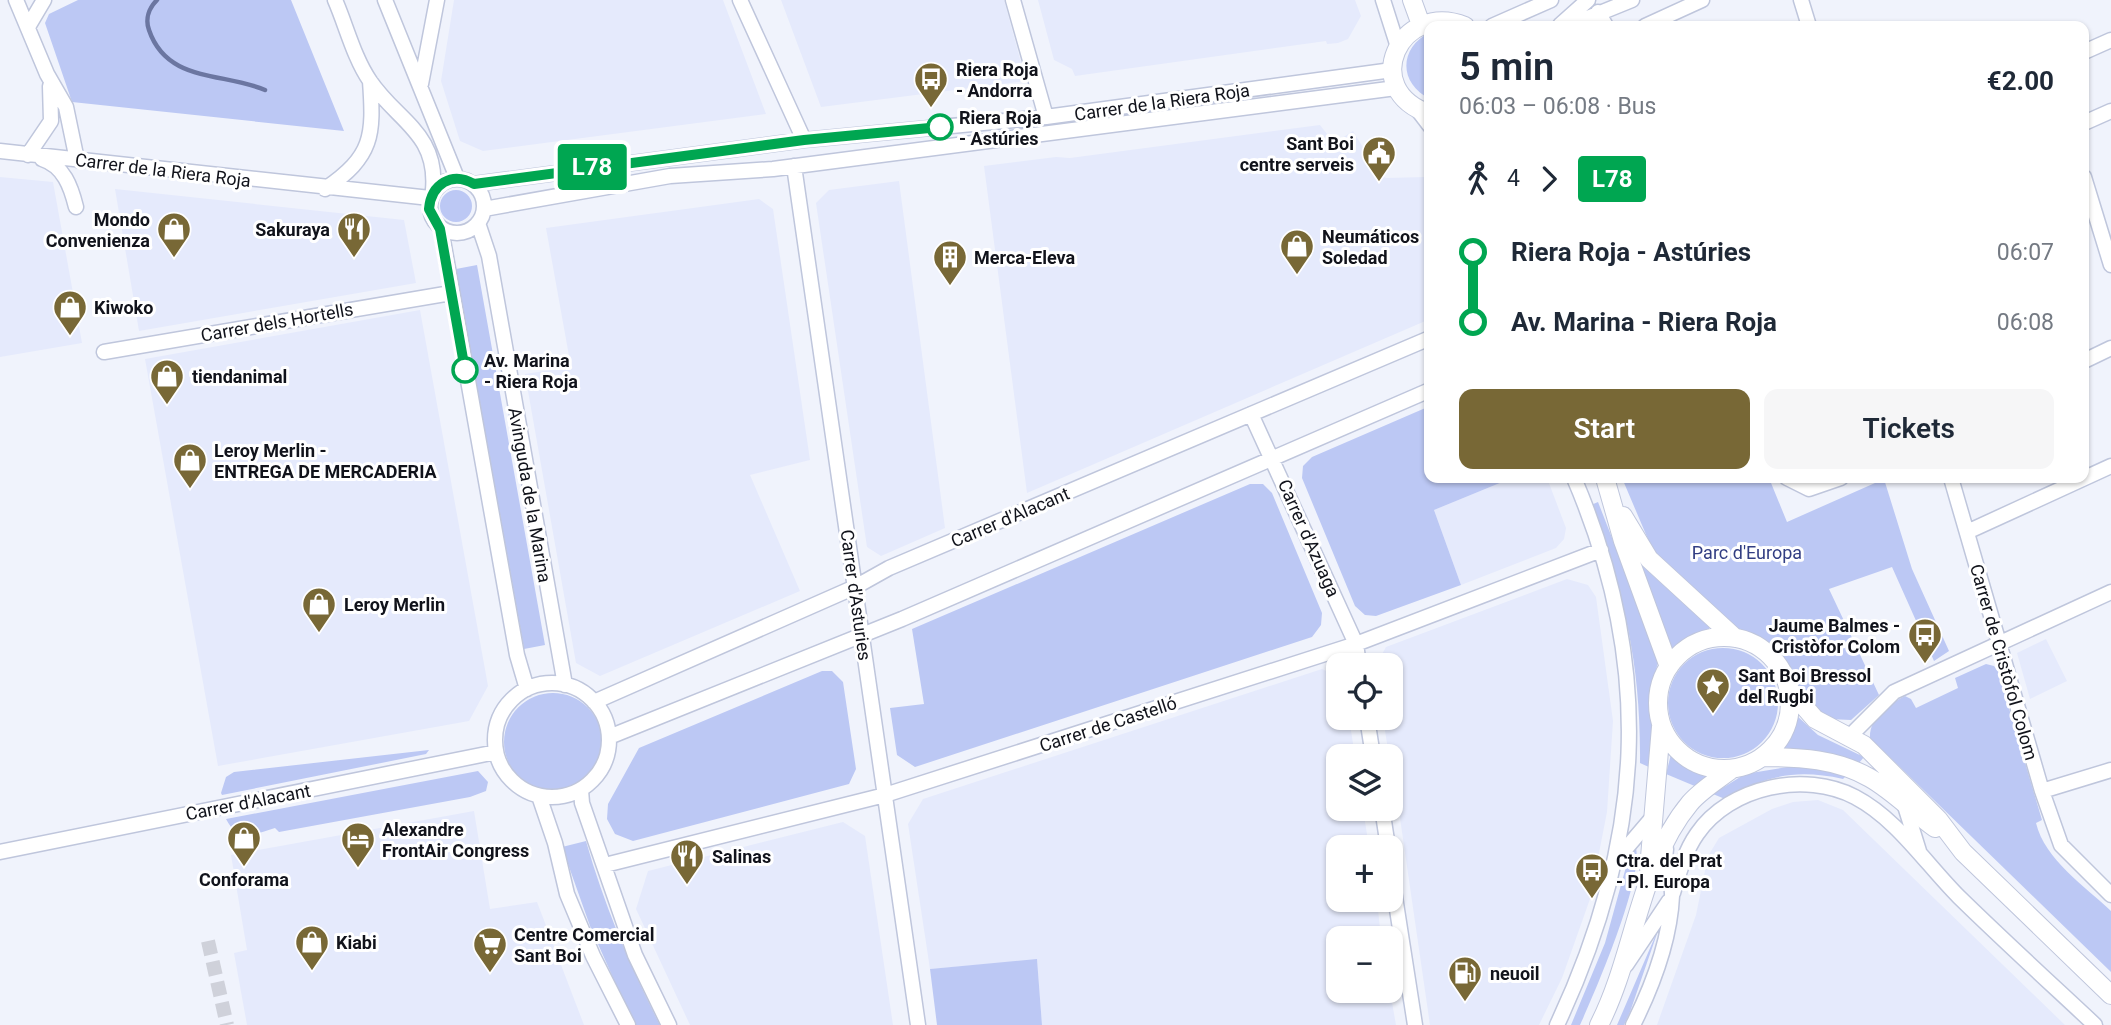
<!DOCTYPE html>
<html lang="en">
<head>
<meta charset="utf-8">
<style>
	body { margin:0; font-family:Roboto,sans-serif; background:#f6f6f7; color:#1f2937; height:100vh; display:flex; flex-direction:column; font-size:26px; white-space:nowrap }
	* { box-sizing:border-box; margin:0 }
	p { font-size:23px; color:#747a83 }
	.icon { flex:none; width:38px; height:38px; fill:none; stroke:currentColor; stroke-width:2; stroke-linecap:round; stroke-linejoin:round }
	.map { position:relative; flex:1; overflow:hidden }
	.sheet { position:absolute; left:1424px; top:21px; width:665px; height:462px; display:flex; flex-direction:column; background:#fff; border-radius:14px; box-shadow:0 2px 5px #0004 }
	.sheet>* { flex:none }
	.badge { padding:0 14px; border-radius:5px; font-size:24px; line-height:46px }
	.buttons { position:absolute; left:1326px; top:653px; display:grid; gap:14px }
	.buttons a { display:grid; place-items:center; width:77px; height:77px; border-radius:14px; background:#fff; box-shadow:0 2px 5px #0004; font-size:35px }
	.map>.badge { position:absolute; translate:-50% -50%; box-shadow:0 0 0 4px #fff }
	.legs { display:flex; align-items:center; gap:10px; height:77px; padding:0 35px; font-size:23px }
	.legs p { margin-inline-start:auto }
	.headline { display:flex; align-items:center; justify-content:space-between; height:119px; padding:0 35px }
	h1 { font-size:38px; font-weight:600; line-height:52px }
	.action { display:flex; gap:14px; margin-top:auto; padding:14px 35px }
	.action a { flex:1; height:80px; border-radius:14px; background:#786836; color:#fff; font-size:28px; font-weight:600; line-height:80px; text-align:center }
	.action a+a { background:#f6f6f7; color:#1f2937 }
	ul { padding:0 35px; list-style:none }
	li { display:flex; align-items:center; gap:24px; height:70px; font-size:26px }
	li i { display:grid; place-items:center; width:10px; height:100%; margin:0 9px; background:currentColor }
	li i::after { content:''; width:18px; height:18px; margin:-9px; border:5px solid; border-radius:50%; background:#fff }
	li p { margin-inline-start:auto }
	li:first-child i { background:linear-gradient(#0000 50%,currentColor 0) }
	li:last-child i { background:linear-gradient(currentColor 50%,#0000 0) }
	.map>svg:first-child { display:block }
</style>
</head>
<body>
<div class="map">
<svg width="2111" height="1025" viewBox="0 0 2111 1025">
	<rect width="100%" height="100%" fill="#f0f3fc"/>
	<path fill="#e5eafc" d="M454,0H723L766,114L483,151L460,141L441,81Z
		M781,0H1004L1026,81L821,107Z
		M1038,0H1355L1361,16L1348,39L1338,43L1327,44L1326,41L1075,76L1072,69L1054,60Z
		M1320,125L1334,143L1353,131L1379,174L1386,178L1426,177L1430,186V319L1027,493L984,166L1056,157L1070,158Z
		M0,177L53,182L82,343L0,357Z
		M899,181L945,528L881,556L867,547L816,203L829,190Z
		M115,189L404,220L416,283L139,331Z
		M759,199L773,209L810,460L750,475L800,591L600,676L576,663L525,374L571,367L546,228Z
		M420,310L488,686L469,721L218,766L145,359Z
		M1512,478H1547L1566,528L1564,539L1556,548L1461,585L1434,510Z
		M1567,579L1588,585L1596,597L1613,721L1607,812L1590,899L1562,978L1539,1025H1430L1391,756H1389L1383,718H1391V665H1376L1386,647Z
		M2046,639L2067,681L2030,699L2017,653Z
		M1322,669L1339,677V718H1349L1355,756H1339V808L1363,809L1369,847H1339V900H1377L1381,938H1339V990L1390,991L1396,1025H1042L1037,960L930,969L908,824L923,799Z
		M1818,800L1843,810L2065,1025H1657L1696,915L1708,856L1719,838L1772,809L1793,802Z
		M474,811L490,909L537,902L584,1025H247L234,953L247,950L231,855Z
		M843,822L865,836L893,1025H690L636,909L648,871Z"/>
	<path fill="#bcc8f4" d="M78,0H291L344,131L72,102L45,23L49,14Z
		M1430,32V99C1398,83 1399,48 1430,32Z
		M440 206a16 16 0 1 1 32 0a16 16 0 1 1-32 0Z
		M477,265L545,645L524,649L456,269Z
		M1430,406V478H1512L1434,510L1461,585L1376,616L1365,615L1355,606L1302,478L1303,466L1312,457Z
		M1622,478H1769L1787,522L1884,479L1912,569L1949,651L1934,661L1892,567L1829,589L1879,695L1851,720L1829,719L1802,695L1785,659L1773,644L1733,627L1653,551Z
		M1250,484H1263L1272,493L1322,613L1321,625L1312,637L915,767L897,755L890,708L924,704L912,629Z
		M1598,502L1659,658L1650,695L1655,731L1651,768L1640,763C1641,665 1625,597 1591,505Z
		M1639,563L1709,626V631L1672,648Z
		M1668 703a55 55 0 1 1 110 0a55 55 0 1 1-110 0Z
		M1986,664L1994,666L1998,671L2042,820L2036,823C2045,860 2085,886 2111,911V972L1870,738C1869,718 1889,704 1905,696L1911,699L1916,708L1958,688L1955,678Z
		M822,671H832L843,682L856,769L849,784L633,841L615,834L607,819L608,804L639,748Z
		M504 742a49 49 0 1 1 98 0a49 49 0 1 1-98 0Z
		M1796,715L1818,735L1864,757L1859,763L1825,752L1781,750Z
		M429,750L426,754L222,795L221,793L226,777L234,772Z
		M1671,754L1689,767L1709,776L1697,787L1666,774Z
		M1800,765L1847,775L1843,779C1797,769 1766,775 1725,799L1713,794L1745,774Z
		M478,771L488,782L486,791L470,797L279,832L275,828C255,834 238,843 226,819Z
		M586,841C604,905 630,966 660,1025H634L590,926L562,847Z
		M1636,848C1643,880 1596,990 1580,1025H1571L1605,943L1629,856Z
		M1660,925L1630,1012L1624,1025H1617Z
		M1037,959L1042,1025H937L930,969Z"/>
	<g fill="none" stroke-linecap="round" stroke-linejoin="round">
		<path stroke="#6b76a1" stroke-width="4.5" d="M157,0C149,8 145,19 149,30C167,83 223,72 265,90"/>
		<path stroke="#cfd1da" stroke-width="14" stroke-dasharray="14 7" stroke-linecap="butt" d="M208,941L227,1025"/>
		<g stroke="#bfc6dc" stroke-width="17">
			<path id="minor" d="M16,0L47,74L66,107L77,160
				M335,0C346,25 354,58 370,81C397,121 438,133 433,190
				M385,0L457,178
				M740,0L804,140
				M1013,0L1046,117
				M1383,0L1397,44
				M1801,0L1809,26
				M1598,12L1606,26
				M1560,25L1588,0
				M1492,26L1551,0
				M1568,26L1632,0
				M1645,26L1702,0
				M28,27L44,0
				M2084,52L2111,40
				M421,84L437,0
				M1417,109L1430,126
				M2084,123L2111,111
				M0,151L430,198
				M28,155L51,121L50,86
				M42,159C64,166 71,187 76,207
				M794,166L918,1025
				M2084,177L2111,265
				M430 206a27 27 0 1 1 54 0a27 27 0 1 1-54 0Z
				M474,184L804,140L1046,117L1392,70
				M325,189C373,156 374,136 370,81
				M484,209L670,176L773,169L1396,88
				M478,223L489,256L565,685
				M441,229L517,655L527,689
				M104,352L451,293
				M2084,361L2111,348
				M1251,414L1356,644L1359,665
				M1787,478L1809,489L1841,478
				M1951,478L2042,791L2061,845L2111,895
				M1967,532L2111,466
				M495 740a57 57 0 1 1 114 0a57 57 0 1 1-114 0Z
				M594,702L855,587L889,568L1430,338
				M1367,718L1373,756
				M609,737L902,619L1430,390
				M1848,738L1894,692L2111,592
				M581,790L582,803L635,955L669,1025
				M2042,791L2111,770
				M539,796L555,843L567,894L593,956L628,1025
				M1905,806L1919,851
				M1382,808L1388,847
				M0,852L496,752
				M1617,859L1652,818
				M605,865L885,795L1356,644L1601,550
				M1391,871L1415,1025
				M1673,893C1679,873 1685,851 1697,834C1730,786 1805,771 1855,797C1897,819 1926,864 1959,897C2003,940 2049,982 2095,1025
				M1626,965L1669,901
				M1557,1025C1644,840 1655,667 1574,478
				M1633,1025C1652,987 1670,939 1672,896C1673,880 1663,871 1666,849"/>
		</g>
		<g stroke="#bfc6dc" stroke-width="20">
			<path id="tertiary" d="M1412,0L1420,22
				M1430,114C1358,90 1400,0 1465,26
				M1605,478L1623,541L1669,667
				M1623,516L1649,559L1735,638
				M1658 703a66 66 0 1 1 132 0a66 66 0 1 1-132 0Z
				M1789,689L1815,719L1864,745L1938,819L1963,852L2111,995
				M1763,757C1800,757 1837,759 1870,778C1893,791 1913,812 1935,828
				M1649,869L1661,727
				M1599,1025C1635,955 1639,864 1690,803C1701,790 1718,780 1732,769"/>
		</g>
		<use href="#minor" stroke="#fff" stroke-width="14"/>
		<use href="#tertiary" stroke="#fff" stroke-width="18"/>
	</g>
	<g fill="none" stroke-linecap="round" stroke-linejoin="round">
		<g stroke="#fff" stroke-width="16">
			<path id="line-1" d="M465,370L440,229L429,209C431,184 452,171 474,184L804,140L940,127"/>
		</g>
		<use href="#line-1" stroke="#00a651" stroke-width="10"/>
	</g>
	<defs>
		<g id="bus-pin" transform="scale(1.75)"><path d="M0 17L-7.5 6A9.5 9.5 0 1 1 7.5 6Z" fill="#786836" stroke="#fff"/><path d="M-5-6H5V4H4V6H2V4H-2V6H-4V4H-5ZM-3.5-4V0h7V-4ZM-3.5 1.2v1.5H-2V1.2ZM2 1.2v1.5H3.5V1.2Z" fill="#fff"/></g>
		<g id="civic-pin" transform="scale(1.75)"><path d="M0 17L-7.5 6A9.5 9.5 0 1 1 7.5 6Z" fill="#786836" stroke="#fff"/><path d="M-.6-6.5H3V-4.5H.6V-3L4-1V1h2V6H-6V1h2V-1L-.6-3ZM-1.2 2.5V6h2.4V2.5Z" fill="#fff"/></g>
		<g id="shop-pin" transform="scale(1.75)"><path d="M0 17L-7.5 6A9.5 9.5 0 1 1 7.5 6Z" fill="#786836" stroke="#fff"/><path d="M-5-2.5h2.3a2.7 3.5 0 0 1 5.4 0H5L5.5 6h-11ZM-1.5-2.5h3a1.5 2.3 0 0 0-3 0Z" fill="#fff"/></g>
		<g id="restaurant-pin" transform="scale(1.75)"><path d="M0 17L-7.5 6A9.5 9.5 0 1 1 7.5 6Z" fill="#786836" stroke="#fff"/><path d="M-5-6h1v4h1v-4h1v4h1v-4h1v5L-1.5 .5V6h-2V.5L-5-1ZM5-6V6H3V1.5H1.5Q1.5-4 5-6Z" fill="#fff"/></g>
		<g id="building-pin" transform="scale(1.75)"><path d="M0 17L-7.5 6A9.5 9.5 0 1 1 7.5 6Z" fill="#786836" stroke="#fff"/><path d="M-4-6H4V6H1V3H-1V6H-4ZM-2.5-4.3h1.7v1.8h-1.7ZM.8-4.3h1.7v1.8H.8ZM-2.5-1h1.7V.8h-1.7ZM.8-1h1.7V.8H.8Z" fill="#fff"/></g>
		<g id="sight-pin" transform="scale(1.75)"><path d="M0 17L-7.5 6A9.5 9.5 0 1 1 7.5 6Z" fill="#786836" stroke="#fff"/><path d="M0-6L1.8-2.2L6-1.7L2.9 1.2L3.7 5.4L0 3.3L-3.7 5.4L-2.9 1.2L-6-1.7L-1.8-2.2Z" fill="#fff"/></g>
		<g id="hotel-pin" transform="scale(1.75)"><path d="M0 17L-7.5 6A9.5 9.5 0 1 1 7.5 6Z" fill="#786836" stroke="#fff"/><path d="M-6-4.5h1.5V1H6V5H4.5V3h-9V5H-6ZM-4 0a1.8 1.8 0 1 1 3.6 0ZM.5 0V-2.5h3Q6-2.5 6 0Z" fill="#fff"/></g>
		<g id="supermarket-pin" transform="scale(1.75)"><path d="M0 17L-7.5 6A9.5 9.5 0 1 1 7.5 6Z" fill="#786836" stroke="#fff"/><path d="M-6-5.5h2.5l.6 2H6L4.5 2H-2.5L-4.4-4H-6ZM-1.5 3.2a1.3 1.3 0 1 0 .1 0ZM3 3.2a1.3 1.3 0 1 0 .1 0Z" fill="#fff"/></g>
		<g id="fuel-pin" transform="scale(1.75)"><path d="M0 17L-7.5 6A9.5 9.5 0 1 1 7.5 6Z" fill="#786836" stroke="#fff"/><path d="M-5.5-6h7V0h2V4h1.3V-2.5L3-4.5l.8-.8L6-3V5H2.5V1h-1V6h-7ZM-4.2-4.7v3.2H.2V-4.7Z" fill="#fff"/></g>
	</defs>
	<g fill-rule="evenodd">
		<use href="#bus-pin" x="931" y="79"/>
		<use href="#civic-pin" x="1379" y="153"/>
		<use href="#shop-pin" x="174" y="229"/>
		<use href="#restaurant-pin" x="354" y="229"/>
		<use href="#shop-pin" x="1297" y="246"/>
		<use href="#building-pin" x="950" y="257"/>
		<use href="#shop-pin" x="70" y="307"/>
		<use href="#shop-pin" x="167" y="376"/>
		<use href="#shop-pin" x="190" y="460"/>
		<use href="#shop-pin" x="319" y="604"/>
		<use href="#bus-pin" x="1925" y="635"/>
		<use href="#sight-pin" x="1713" y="685"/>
		<use href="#shop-pin" x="244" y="838"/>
		<use href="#hotel-pin" x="358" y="839"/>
		<use href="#restaurant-pin" x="687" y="856"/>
		<use href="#bus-pin" x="1592" y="870"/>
		<use href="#shop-pin" x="312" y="942"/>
		<use href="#supermarket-pin" x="490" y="944"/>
		<use href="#fuel-pin" x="1465" y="973"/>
	</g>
	<g fill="#fff" stroke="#00a651" stroke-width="3.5">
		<circle cx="940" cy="127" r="12"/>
		<circle cx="465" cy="370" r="12"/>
	</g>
	<g text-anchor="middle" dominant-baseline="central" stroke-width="6" stroke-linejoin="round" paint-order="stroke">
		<g font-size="18" font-weight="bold" fill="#11131b" stroke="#fff" text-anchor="start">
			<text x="956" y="69">Riera Roja<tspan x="956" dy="21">- Andorra</tspan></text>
			<text x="1354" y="143" text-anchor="end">Sant Boi<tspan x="1354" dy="21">centre serveis</tspan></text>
			<text x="150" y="219" text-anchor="end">Mondo<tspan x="150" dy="21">Convenienza</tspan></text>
			<text x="330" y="229" text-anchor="end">Sakuraya</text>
			<text x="1322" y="236">Neumáticos<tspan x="1322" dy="21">Soledad</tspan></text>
			<text x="974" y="257">Merca-Eleva</text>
			<text x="94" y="307">Kiwoko</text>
			<text x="192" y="376">tiendanimal</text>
			<text x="214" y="450">Leroy Merlin -<tspan x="214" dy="21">ENTREGA DE MERCADERIA</tspan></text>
			<text x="344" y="604">Leroy Merlin</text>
			<text x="1900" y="625" text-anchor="end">Jaume Balmes -<tspan x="1900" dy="21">Cristòfor Colom</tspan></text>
			<text x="1738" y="675">Sant Boi Bressol<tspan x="1738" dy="21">del Rugbi</tspan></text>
			<text x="382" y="829">Alexandre<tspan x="382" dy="21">FrontAir Congress</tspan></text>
			<text x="712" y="856">Salinas</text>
			<text x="1616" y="860">Ctra. del Prat<tspan x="1616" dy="21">- Pl. Europa</tspan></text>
			<text x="244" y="879" text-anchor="middle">Conforama</text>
			<text x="514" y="934">Centre Comercial<tspan x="514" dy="21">Sant Boi</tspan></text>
			<text x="336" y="942">Kiabi</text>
			<text x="1490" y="973">neuoil</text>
		</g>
		<g font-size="18" fill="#11131b" stroke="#fff">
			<text transform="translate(1162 102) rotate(-8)">Carrer de la Riera Roja</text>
			<text transform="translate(163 170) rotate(7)">Carrer de la Riera Roja</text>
			<text transform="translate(277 322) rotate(-10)">Carrer dels Hortells</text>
			<text transform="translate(530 495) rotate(80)">Avinguda de la Marina</text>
			<text transform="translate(1010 517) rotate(-23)">Carrer d'Alacant</text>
			<text transform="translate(1309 538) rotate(66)">Carrer d'Azuaga</text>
			<text transform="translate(856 595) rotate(82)">Carrer d'Asturies</text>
			<text transform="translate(2004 662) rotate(74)">Carrer de Cristòfol Colom</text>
			<text transform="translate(1108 724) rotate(-18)">Carrer de Castelló</text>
			<text transform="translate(248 802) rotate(-11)">Carrer d'Alacant</text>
		</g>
		<g font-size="18" font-weight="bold" fill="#11131b" stroke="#fff" text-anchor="start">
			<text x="959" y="117">Riera Roja<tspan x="959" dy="21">- Astúries</tspan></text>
			<text x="484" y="360">Av. Marina<tspan x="484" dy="21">- Riera Roja</tspan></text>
		</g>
		<g font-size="18" fill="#323e83" stroke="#fff">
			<text x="1747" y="552">Parc d'Europa</text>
		</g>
	</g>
</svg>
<div class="buttons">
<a><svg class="icon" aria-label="locate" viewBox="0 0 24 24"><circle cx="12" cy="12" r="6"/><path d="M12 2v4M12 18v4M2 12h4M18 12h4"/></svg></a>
<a><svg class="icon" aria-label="layers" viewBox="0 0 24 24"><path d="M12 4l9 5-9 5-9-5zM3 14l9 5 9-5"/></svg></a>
<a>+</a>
<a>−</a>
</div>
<b class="badge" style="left:592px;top:167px;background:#00a651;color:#fff">L78</b>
<section class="sheet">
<div class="headline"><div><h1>5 min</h1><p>06:03 – 06:08 · Bus</p></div><b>€2.00</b></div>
<div class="legs"><svg class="icon" aria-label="walk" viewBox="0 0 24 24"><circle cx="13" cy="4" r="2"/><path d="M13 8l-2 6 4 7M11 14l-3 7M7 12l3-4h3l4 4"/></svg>4<svg class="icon" aria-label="forward" viewBox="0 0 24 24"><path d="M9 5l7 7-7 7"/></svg><b class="badge" style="background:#00a651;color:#fff">L78</b></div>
<ul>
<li><i style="color:#00a651"></i><b>Riera Roja - Astúries</b><p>06:07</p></li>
<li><i style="color:#00a651"></i><b>Av. Marina - Riera Roja</b><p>06:08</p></li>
</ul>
<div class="action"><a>Start</a><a>Tickets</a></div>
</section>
</div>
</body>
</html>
